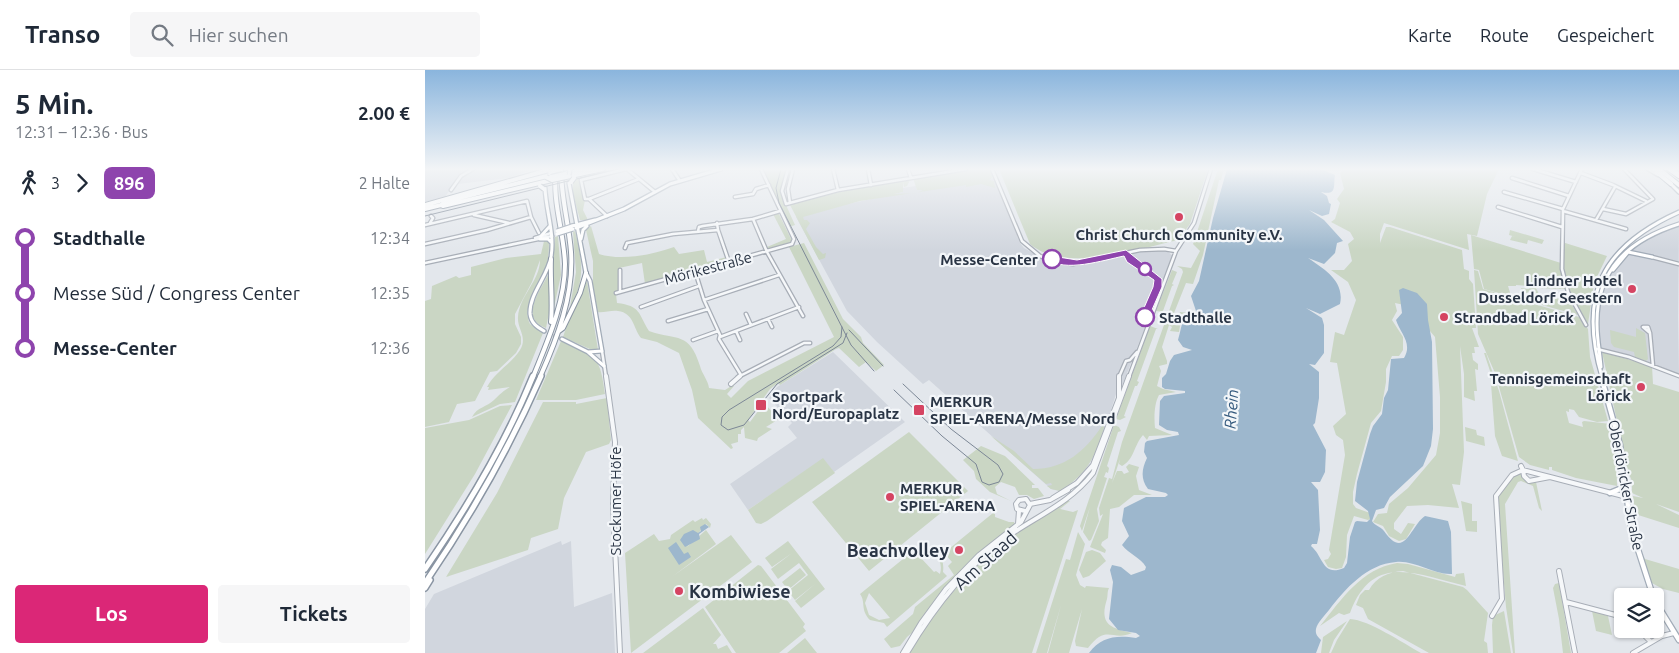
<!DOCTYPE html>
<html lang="de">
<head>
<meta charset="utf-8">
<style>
	body { margin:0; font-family:Ubuntu,sans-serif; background:#f6f6f7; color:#1f2937; height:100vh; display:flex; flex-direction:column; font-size:19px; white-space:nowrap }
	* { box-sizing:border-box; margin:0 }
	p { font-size:16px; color:#747a83 }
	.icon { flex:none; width:28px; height:28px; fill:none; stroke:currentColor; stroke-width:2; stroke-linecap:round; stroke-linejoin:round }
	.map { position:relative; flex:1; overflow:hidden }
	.panel { display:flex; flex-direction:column; background:#fff; width:425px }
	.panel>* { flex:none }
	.badge { padding:0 10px; border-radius:8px; font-size:18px; line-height:32px }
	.fabs { position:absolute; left:1189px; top:518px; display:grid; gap:10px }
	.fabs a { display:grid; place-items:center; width:50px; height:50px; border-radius:5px; background:#fff; box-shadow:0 1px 4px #0004; font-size:25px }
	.map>.badge { position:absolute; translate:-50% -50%; box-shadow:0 0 0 2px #fff }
	.legs { display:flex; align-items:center; gap:8px; height:55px; padding:0 15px; font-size:16px }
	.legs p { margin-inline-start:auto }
	.head { display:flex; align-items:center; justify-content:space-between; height:85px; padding:0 15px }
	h1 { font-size:28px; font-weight:700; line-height:38px }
	.button { display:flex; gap:10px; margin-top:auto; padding:10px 15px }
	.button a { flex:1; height:58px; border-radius:5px; background:#db2777; color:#fff; font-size:20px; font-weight:700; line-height:58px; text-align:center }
	.button a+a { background:#f6f6f7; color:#1f2937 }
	ul { padding:0 15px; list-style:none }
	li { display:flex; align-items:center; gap:18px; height:55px; font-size:19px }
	li i { display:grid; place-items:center; width:8px; height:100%; margin:0 6px; background:currentColor }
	li i::after { content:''; width:12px; height:12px; margin:-6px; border:4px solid; border-radius:50%; background:#fff }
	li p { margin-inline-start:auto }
	li:first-child i { background:linear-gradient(#0000 50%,currentColor 0) }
	li:last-child i { background:linear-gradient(currentColor 50%,#0000 0) }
	header { display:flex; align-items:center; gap:30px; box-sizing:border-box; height:70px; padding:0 25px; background:#fff; border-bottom:1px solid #e0e1e3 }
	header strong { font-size:24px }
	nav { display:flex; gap:28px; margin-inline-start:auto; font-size:18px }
	.search { width:350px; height:45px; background:#f6f6f7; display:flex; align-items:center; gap:12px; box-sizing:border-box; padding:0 18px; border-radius:5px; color:#747a83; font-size:19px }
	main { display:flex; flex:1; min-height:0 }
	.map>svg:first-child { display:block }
</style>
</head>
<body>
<header>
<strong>Transo</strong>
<div class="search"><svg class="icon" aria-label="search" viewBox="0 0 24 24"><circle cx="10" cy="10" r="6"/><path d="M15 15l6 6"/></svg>Hier suchen</div>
<nav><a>Karte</a><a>Route</a><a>Gespeichert</a></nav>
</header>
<main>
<section class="panel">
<div class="head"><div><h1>5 Min.</h1><p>12:31 – 12:36 · Bus</p></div><b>2.00 €</b></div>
<div class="legs"><svg class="icon" aria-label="walk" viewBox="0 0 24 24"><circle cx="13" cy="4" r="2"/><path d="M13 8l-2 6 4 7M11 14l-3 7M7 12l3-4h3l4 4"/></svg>3<svg class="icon" aria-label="forward" viewBox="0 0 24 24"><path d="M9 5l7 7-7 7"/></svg><b class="badge" style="background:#8e44ad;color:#fff">896</b><p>2 Halte</p></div>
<ul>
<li><i style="color:#8e44ad"></i><b>Stadthalle</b><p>12:34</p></li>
<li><i style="color:#8e44ad"></i><span>Messe Süd / Congress Center</span><p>12:35</p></li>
<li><i style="color:#8e44ad"></i><b>Messe-Center</b><p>12:36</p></li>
</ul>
<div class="button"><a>Los</a><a>Tickets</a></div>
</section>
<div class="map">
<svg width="1254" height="583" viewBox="0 0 1254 583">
	<rect width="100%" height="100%" fill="#e3e7ec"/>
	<path fill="#d1d6de" d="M0,99H46L34,106L20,127L0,132Z
		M50,99H110L83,108L33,114L38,106Z
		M569,108L595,173L599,178L613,186L649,194L729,179L742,181L748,186L697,316L691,324L673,381L660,400L635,421L626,419L504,310L498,314L452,272L422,241L371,147L409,137L478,122L477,118L491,116L492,120H498Z
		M1254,156L1253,247L1254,305L1179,280L1174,276L1173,260L1174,240L1179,217L1184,206L1201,180L1214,171Z
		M408,282L480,352L409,402L398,389L323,440L305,414L372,368L363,357L367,353L344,328L352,317Z
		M136,471L137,475L146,471L149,537L187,523L190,583H0V539L9,524Z"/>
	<path fill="#cad6c4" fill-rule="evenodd" d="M193,99L156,109L160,130L158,140L163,150H155L148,124V111L150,109Z
		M337,99H362L356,124L370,155L364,157Z
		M547,99H565L568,107L564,110L569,111L570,118L556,114L541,117V115L435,131L378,147L379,150H382L385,153L381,159L391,177L398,184L401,183L400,188L394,190L365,135L414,122L486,108L482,116L479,117L478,112V122L469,124L492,123L498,120H492L488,108Z
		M574,99H783L765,154L753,170C712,179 640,204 605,174Z
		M793,99H799L796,110H794L778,185L768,214L761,213L749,243L754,246L755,242L764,243L756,248L753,253L755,256L754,262L745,261L747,257L744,255L737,277L742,291V294L734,296L736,301L732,316L738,319L751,322L734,325C729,334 729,348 730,358L747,365L724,366L722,370L718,365C709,375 709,390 697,396L694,394L695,389L687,413L692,401H697L699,404L704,402L701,397L704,394L714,397L711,406L714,420L727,425H709L694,437L685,439L683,468L677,472L676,475L681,480L680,483L665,477L678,444L675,446L674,438L684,408L687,409L697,372L758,202L757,199L752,196L766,198L775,181L768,174Z
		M919,99H1074L1062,124L1052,166L1042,164L1044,180L959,153L955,164V194V173L961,157H965L1037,180L1039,199L1044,201V209L1048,214L1051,258H1047L1054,277H1049L1050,283H1047L1048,290L1053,294V300L1050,299L1052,321H1049L1050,331L1039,327V304L1035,276L1039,382L1035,415L1027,414L1034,438L1003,435L982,436L969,453V459L976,464L983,453L990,454L981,469L974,471L964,466L958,456L948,452L953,444L962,443L964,434L983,418L1011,385L1015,363V327L1010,267L984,236L970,233L972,241L967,250L978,267V280L974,286H967L961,299V312L956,341L946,353L932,404L928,422V434L931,438L945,443V449L943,450L929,446L922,465L921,487L917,498L911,499L903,497L899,490L903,489L906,484L904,480L920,385L918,370L911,365L908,356L921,344L912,293L905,292L910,262L919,265L931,230L923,212L906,200H919L927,191L923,174L929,169L925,162L906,152L910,149L915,133L912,129L919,119L915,103Z
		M353,142L367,171L364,174L344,180L342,177L361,169L348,144Z
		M166,156L174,184C196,191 227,185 249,177L254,184L279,180L282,192L302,187V192L220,214L217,193L194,198L195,220L191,224L192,233C216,236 213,243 224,261C253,271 264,261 275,296C277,304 283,310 284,318L300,320L308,315L309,316L302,324L306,328L323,311L409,267L364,177L379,173L418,249L436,267L438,273L459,295L451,301L441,292L434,297L414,278L411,279L355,315L353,313L345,319L323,350L325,352L339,333L354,349L341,357L347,359L333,368L332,371L320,368L319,357L316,360V364H313V372L306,374L308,378L306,379L273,348L267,320L254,283L232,272L216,268C208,258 209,243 193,241C186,240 179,243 172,242L168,218V191L161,160Z
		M1085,160L1119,170L1117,174L1103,170L1102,174L1085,170L1087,166L1091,167L1084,165Z
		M150,161C157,189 161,211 145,237L151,202L148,162Z
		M1046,165L1136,193L1141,219L1111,218L1115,226L1144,230L1153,245L1059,219L1054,200L1049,199ZM1091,215L1103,216L1104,219L1096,218L1098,222L1102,223L1105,220L1109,232L1086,226L1083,216H1091Z
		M133,166L136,205L129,237L127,207L130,167Z
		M119,171H124C124,182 123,192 120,202C114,219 96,236 105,254L118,263L90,332L75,334L47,347C52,337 62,337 69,330C74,325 78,321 85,317L63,320L64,317H62C70,302 86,294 95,280C103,267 92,259 93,247C94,226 115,211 115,190L107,212L90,244V254L96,267V274L91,283L72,301L65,302L50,331L32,334L24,352L0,357V231L6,229L7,216L31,206L34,208L46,205V197L81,188L116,184Z
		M1137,172L1182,186L1169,213L1163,254C1157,243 1149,234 1144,223C1136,208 1138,189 1137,172Z
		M747,200L752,202L747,214L749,215L747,216L738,241L739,242L731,241Z
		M1049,200L1053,201L1058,219L1154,247L1163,259L1165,287L1183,351L1172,352L1154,347L1149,340L1144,339V342L1141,341L1144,353L1158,357L1157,352L1159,351L1186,354L1191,382L1192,416L1151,408L1127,400V397H1124V400L1105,395L1094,387L1070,303L1053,264Z
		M124,203L125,238L121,258C93,248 116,220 124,203Z
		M162,211L173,280H167L138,267L144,249Z
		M725,256L733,259H731L712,311L714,312L712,316H710L699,346L701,347L695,350L691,349Z
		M1211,258L1220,263L1223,289L1221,291L1210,287L1209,282L1189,277L1186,273L1185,260L1211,267Z
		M136,271C171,288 175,284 180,324L151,330H111Z
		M1177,282L1227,296L1228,314L1254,322V442L1231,434L1254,445V458L1210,444L1208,426L1218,428L1207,423V411L1203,402Z
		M1059,283H1061L1074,321L1093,391L1077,386L1070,366L1065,301Z
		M182,328L186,370L184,374L161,382L139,428L133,459L106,468L103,480L21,507L72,423L118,332H151V334Z
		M87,335L50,404L0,484V358L44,350L75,336Z
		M677,353L679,355V358C669,389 662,404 635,421L626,419L622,416L627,415L626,413L621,414L566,366L589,381L608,399C640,399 660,381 677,356Z
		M689,355L694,357L696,361L693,362L682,396L684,398L683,403L681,402L679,407L682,408L672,439L674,451L666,470L664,471L658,462L665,437L657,461L655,456Z
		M1040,357L1051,360L1052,365L1059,367L1060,376L1041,371Z
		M484,362L543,421L444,501L387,432Z
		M556,376L580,386L610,415H607V418H613L619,426L609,429L602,425H594L590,417L576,412L570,417L572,424L586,431L565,422L551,409L549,401L538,390Z
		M398,388L410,403L342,451L336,454L331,453L323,440Z
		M1095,402L1103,411L1111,412L1117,441L1114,438L1108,416L1096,411L1093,412L1080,434L1090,583H1088L1081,537L1072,432C1074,422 1085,407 1095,402Z
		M641,431H645L635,439L648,442L653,440L607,583H485C526,513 572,472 641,431Z
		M1036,431L1047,434V451H1052V462L1041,461Z
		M568,443L570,444V447L584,452H589L590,455L544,493L489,561L482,567L475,576L466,578L459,569L488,544L490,537L529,505L523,496L527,492L519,483Z
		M277,448L278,450L281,448L286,454L285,458L281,454L262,477L281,460L291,474L248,506L306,465L327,492L206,583L200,483L229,464L234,471L245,469L246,465L268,450L270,452Z
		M653,462L660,474L651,505L655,515L660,518L661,516L684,518C682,522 683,525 682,529C674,554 685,558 707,563C687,572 682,553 663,578L651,576L650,571L657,539L644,583H623L636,535L622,583H611L641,489L645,490Z
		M363,471L400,519L376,538L370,531L390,514L370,530L363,521L383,505L374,493L353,509L346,499L367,483L347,497L340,488Z
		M494,476L497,479C512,478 520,487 518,502L522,506L462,557L459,553L445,550C435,540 441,532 435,524ZM495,482C509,480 519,489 515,504L511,501L509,502L496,488L498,486ZM444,523L465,548L454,550L444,545L440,533Z
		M667,480L675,483L681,491L664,506L658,508L654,500L661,482Z
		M1215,481L1220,489L1254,499V523L1238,519L1225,512Z
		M972,493L983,494L1030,507L1031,504L1039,503L1041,516C993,505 948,481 925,543L919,545L914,543L895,556C917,529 936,499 972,493Z
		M333,495L336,496L380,554L378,557L381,561L354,583H311L280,537Z
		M375,498L381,505L363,520L357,512Z
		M978,501L1038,517L1042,520L1063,543L1059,571L1062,573L1063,583H1004L943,549L938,538L931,535L935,525L940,520H944C951,507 964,502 978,501Z
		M1134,513L1146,583H1138L1134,549L1128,518L1130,514Z
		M278,538L296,565L288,574H291L293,579L302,575L307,583H218Z
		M1079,541L1086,583H1068L1067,555L1068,546Z
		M1167,541L1183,546L1187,565L1171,561Z
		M925,549C944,550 978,573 996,583H906L912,570Z
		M922,551L909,570L904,583H896L898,567Z
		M380,568L392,583H362Z"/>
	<path fill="#9db7cd" d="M802,99H896L910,105C908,115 913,126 896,122L902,126L904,133L906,134L904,144L897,146L884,140L899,150L918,171L912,173L910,183L899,194L883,188C899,199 920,211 915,234L895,244L881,238L897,248L899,255V283L890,295L884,294L894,302V328L890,353L888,355L901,380L900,402L895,412H886L893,420L895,460L892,474H887L886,476C899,487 897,507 919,498L922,493L925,467L930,452L932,451L942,452L945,449L943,441L930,431L932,412L945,364L948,356L957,344L959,328L963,320L966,289L979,288C988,273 975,263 971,250L977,243L974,220L978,218L992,223L1002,234L1003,250L1007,272L1008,359L1006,376L998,396L965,427L959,438L951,440L947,451C950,456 955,456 959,461C980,491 985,456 1000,446L1023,451L1026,462L1027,504C1008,505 990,490 971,492C942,494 920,519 904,540C900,545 892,553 891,559C890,564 893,567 896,570L891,583H664C676,567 691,565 711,568L715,566L711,563L693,560L684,549L688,512L685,500L687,495L696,497L706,505L720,500L721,497C716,488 704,484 697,475L704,466L697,451L699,438L721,427H740L743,425L741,423L723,419C715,409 717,398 722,388L719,382L720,373L722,371L754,365L753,362L742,360L734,355L735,331L739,326L760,323V321L740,319L737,317V308L741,304L745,291L749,285L767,280L758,277L753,270C758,254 755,248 771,241L766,226L774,211L788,148Z
		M280,454L284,457L274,464L275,469L260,477L255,470L259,464L268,460L273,463L276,461L275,457Z
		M251,472L259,484L263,482L266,487L254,495L243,478Z"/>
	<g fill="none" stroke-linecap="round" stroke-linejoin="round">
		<path stroke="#9db7cd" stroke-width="1" d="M679,169L683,163"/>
		<path stroke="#bec3cb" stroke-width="3" stroke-dasharray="3 2" stroke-linecap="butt" d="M119,261L137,269"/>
		<g stroke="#a8aeb7" stroke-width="5">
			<path id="minor-far1" d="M202,99L230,122
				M247,99L255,111
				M363,99L357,121L361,134L413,120L541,99
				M408,99L413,120
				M443,99L446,115
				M483,99L486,108
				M567,99L597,171L615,186L632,192L648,194L715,180L739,179L751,181
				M1108,99L1151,112
				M1157,99L1138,139L1137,199L1143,222L1161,255
				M1223,99L1233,105
				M1248,99L1254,104
				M1156,103L1188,115L1221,131
				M1087,108L1144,126
				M26,120L36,106L48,99
				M1079,122L1138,139
				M310,127L328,124L331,119L344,115
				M164,129L214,109
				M365,133L363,119L368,99
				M1073,137L1137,157
				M1178,139L1201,144L1228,129L1199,99
				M1138,141L1201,159
				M49,145L84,153
				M182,146L164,129H160L156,110L201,99
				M328,149L355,141
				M1171,150L1190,117
				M5,153L8,148L6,146
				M0,155L102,131L106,147L114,163
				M293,160L304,192
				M273,161L274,157L278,156L328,149L342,182L378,246
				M110,168L126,163
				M0,174L62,160L106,147
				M200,178L202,173L248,164L293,160L292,153
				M1227,187L1254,194
				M0,193L127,166
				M195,200V222
				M270,201L279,230L295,265L294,269L316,305
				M191,223L367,174L369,169L336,99
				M279,230L354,205
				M216,237L274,216
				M321,244L326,255
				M343,249L347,257
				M243,251L283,239
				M1218,257H1223L1225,263Z
				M311,261L315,270
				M1225,263L1228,296
				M295,267L374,237
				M268,270L293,261
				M1172,279L1204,287L1254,306
				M177,281L181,307
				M313,307L379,273H385
				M694,307L701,291L705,290L712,282
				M704,307L751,181L769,153L786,99"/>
		</g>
		<g stroke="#a8aeb7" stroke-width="6">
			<path id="minor" d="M181,306L190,372L188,434L195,583
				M306,314L315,306
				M1098,400L1125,407L1104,411L1099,406Z
				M1125,407L1202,427
				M628,428L652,413L668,395L694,328V306
				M605,434L625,430L643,420
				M593,454L594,441
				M190,484L195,481
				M1134,501L1150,583
				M1141,532L1198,547
				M1067,546L1077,529L1071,426L1087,405L1098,400L1096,396
				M1213,559L1226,572
				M478,583L496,553L521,519L554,485L596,452L605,435L601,429L594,430L591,434L592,439L600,441
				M482,583C508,539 540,497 582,467C612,446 645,433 668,403L704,306
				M1208,583L1237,566L1249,563"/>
		</g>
		<g stroke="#a2acb8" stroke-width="5.5">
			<path id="major-far1" d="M144,113L161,203L165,211L177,281L163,282
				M1246,114L1254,122
				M147,156L170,150
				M151,158L199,139L245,114L296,99
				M116,166L125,156
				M115,169H123L126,172
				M156,169L158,160L162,156
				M1188,200L1203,182L1227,187
				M119,261C112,257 106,253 105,244C104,224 123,206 126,187C130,164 121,141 120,118
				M137,269L163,282L179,296
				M1176,297C1175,283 1172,269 1172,255C1171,199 1204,170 1254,154
				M1177,307C1153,225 1176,177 1254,142"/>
		</g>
		<g stroke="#a2acb8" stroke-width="7">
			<path id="major" d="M1176,306L1195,375L1206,458L1228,526
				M1185,423L1197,418L1196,403L1199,401
				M1230,531L1254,570"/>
		</g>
		<g stroke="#8a95a3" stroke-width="6">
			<path id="highway-far1" d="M1228,99L1246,114
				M1234,99L1254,115
				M1244,99L1254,106
				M142,103L163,99
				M141,107L178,99
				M18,132L126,105
				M0,135L127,99
				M18,136L127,110
				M0,139L20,134
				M126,189C125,210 128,231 126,252
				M134,261L138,258L155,223L161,203
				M108,307C122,272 140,233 140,194C139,162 127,132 131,99
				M115,307C132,269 149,225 146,182C144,154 136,128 136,99"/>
		</g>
		<g stroke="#8a95a3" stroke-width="8">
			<path id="highway" d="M0,499C42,438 80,375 108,306
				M0,513C45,447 84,379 116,306
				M0,518L5,510"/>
		</g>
		<use href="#minor-far1" stroke="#f6f8fa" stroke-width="2.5"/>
		<use href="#minor" stroke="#f6f8fa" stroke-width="4"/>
		<use href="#major-far1" stroke="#fff" stroke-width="3"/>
		<use href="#major" stroke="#fff" stroke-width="4.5"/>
		<use href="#highway-far1" stroke="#fff" stroke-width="4"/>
		<use href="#highway" stroke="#fff" stroke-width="5"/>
		<path stroke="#7c8796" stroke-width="1" d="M356,99L351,118L354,133L426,275L449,301
			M0,146L192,99
			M417,257L416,267L408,276L304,340L297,347L296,355L303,360L319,355L352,314L418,273L422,263
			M424,260L458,296
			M469,320L517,366L551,394L557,412L564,415L574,412L578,404L573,395L526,359L478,314"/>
		<g stroke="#a2acb8" stroke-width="5.5" stroke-linecap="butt">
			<path id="major-bridge" d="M144,105L145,99
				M132,161L147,156
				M132,164L148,159"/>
		</g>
		<g stroke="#8a95a3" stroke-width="6" stroke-linecap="butt">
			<path id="highway-bridge" d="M125,102L136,99
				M121,107L127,110L141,107
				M126,107L140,104
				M146,112L149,108
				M115,116L119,119"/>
		</g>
		<use href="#major-bridge" stroke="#fff" stroke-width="3"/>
		<use href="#highway-bridge" stroke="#fff" stroke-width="4"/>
	</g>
	<linearGradient id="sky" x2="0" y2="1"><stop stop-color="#8ab5dd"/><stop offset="0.55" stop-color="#f2f4f6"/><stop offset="1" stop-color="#f2f4f6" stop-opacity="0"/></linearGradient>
	<rect width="1254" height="180" fill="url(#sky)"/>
	<path fill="#8e44ad" stroke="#fff" d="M701,180L737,209V217L723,249H717L715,247L728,217L729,210L702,192L699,186C679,190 639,203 623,189L627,186L652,190Z"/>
	<g fill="#d54462" stroke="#f3f6f9" stroke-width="2">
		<circle cx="754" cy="147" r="5"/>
		<circle cx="1207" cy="219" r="5"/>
		<circle cx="1019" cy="247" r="5"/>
		<circle cx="1216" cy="317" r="5"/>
		<rect x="330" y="329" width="12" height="12" rx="2.5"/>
		<rect x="488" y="334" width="12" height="12" rx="2.5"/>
		<circle cx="465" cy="427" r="5"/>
		<circle cx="534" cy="480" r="5"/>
		<circle cx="254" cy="521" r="5"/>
	</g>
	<g fill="#fff" stroke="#8e44ad" stroke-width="2.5">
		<circle cx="627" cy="189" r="9"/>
		<circle cx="720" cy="199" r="6"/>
		<circle cx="720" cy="247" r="9"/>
	</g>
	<g text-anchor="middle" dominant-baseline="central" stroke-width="4.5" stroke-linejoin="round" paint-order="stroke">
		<g font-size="15" font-weight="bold" fill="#2a3545" stroke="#f3f6f9" text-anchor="start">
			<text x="754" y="164" text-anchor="middle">Christ Church Community e.V.</text>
			<text x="1197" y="210" text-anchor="end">Lindner Hotel<tspan x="1197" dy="17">Dusseldorf Seestern</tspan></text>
			<text x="1029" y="247">Strandbad Lörick</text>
			<text x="1206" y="308" text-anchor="end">Tennisgemeinschaft<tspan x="1206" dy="17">Lörick</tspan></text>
			<text x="347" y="326">Sportpark<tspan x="347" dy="17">Nord/Europaplatz</tspan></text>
			<text x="505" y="331">MERKUR<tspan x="505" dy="17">SPIEL-ARENA/Messe Nord</tspan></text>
			<text x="475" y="418">MERKUR<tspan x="475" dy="17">SPIEL-ARENA</tspan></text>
		</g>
		<g font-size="15" font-weight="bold" fill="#2a3545" stroke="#f3f6f9" text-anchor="end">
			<text x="613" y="189">Messe-Center</text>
			<text x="734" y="247" text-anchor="start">Stadthalle</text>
		</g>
		<g font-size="15" fill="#2a3545" stroke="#f3f6f9">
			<text transform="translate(283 198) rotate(-15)">Mörikestraße</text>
			<text transform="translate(1201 415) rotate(79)">Oberlöricker Straße</text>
			<text transform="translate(190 431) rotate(-90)">Stockumer Höfe</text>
		</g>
		<g font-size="16" font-style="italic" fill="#31577c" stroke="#f3f6f9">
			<text transform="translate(806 339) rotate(-86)">Rhein</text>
		</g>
		<g font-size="18" font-weight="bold" fill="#2a3545" stroke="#f3f6f9" text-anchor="end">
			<text x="524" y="480">Beachvolley</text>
			<text x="264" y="521" text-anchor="start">Kombiwiese</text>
		</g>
		<g font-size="18" fill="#2a3545" stroke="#f3f6f9">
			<text transform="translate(560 490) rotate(-42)">Am Staad</text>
		</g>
	</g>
</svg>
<div class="fabs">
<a><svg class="icon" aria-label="layers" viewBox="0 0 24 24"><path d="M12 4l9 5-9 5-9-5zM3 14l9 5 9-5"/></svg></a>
</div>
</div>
</main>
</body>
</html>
